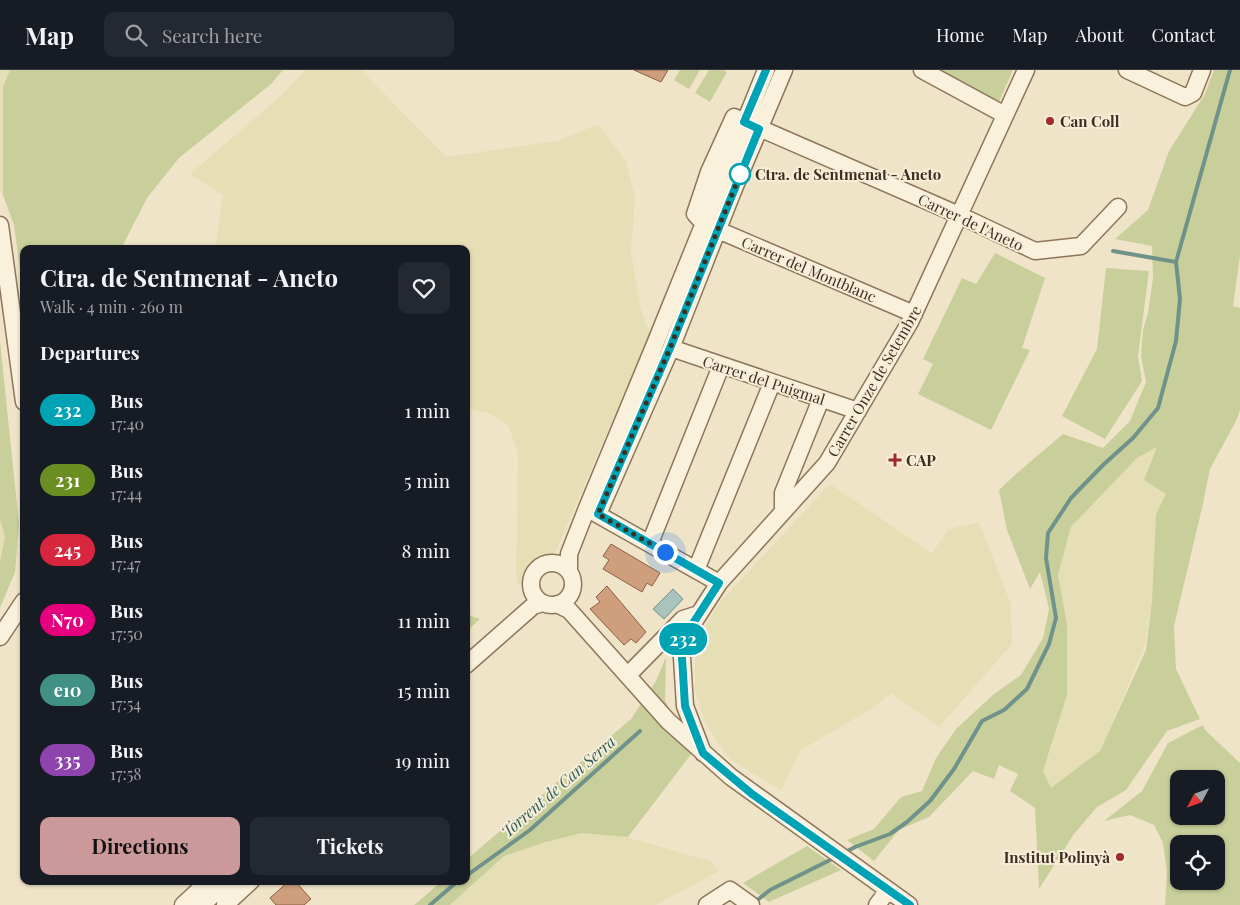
<!DOCTYPE html>
<html lang="en">
<head>
<meta charset="utf-8">
<style>
	body { margin:0; font-family:"Playfair Display",serif; background:#242831; color:#f1f3f6; height:100vh; display:flex; flex-direction:column; font-size:19px; white-space:nowrap }
	* { box-sizing:border-box; margin:0 }
	p { font-size:16px; color:#9ea1a6 }
	.icon { flex:none; width:28px; height:28px; fill:none; stroke:currentColor; stroke-width:2; stroke-linecap:round; stroke-linejoin:round }
	.map { position:relative; flex:1; overflow:hidden }
	.panel { position:absolute; left:20px; top:175px; width:450px; height:640px; display:flex; flex-direction:column; background:#171b24; border-radius:10px; box-shadow:0 1px 4px #0004 }
	.panel>* { flex:none }
	.badge { padding:0 10px; border-radius:16px; font-size:18px; line-height:32px }
	.needle { width:32px; rotate:229deg }
	.tools { position:absolute; left:1170px; top:700px; display:grid; gap:10px }
	.tools a { display:grid; place-items:center; width:55px; height:55px; border-radius:10px; background:#171b24; box-shadow:0 1px 4px #0004; font-size:25px }
	.you { position:absolute; width:25px; height:25px; margin:-12px; border:4px solid #fff; border-radius:50%; background:#1a73e8; box-shadow:0 0 0 8px #1a73e833 }
	.map>.badge { position:absolute; translate:-50% -50%; box-shadow:0 0 0 2px #fff }
	h2 { padding:0 20px; font-size:19px; line-height:45px }
	.round { display:grid; place-items:center; flex:none; width:52px; height:52px; border-radius:10px; background:#242831 }
	.overview { display:flex; align-items:center; justify-content:space-between; height:85px; padding:0 20px }
	h1 { font-size:24px; font-weight:700; line-height:38px }
	.action { display:flex; gap:10px; margin-top:auto; padding:10px 20px }
	.action a { flex:1; height:58px; border-radius:10px; background:#cc999b; color:#111; font-size:20px; font-weight:700; line-height:58px; text-align:center }
	.action a+a { background:#242831; color:#f1f3f6 }
	ul { padding:0; list-style:none }
	li { display:flex; align-items:center; gap:15px; height:70px; padding:0 20px }
	li div { flex:1 }
	li b { display:block; font-size:19px }
	li em { font-style:normal }
	li .badge { min-width:55px; font-weight:700; text-align:center }
	header { display:flex; align-items:center; gap:30px; box-sizing:border-box; height:70px; padding:0 25px; background:#171b24; border-bottom:1px solid #363941 }
	header strong { font-size:24px }
	nav { display:flex; gap:28px; margin-inline-start:auto; font-size:18px }
	.search { width:350px; height:45px; background:#242831; display:flex; align-items:center; gap:12px; box-sizing:border-box; padding:0 18px; border-radius:10px; color:#9ea1a6; font-size:19px }
	.map>svg:first-child { display:block }
</style>
</head>
<body>
<header>
<strong>Map</strong>
<div class="search"><svg class="icon" aria-label="search" viewBox="0 0 24 24"><circle cx="10" cy="10" r="6"/><path d="M15 15l6 6"/></svg>Search here</div>
<nav><a>Home</a><a>Map</a><a>About</a><a>Contact</a></nav>
</header>
<div class="map">
<svg width="1240" height="835" viewBox="0 0 1240 835">
	<rect width="100%" height="100%" fill="#f0e4c8"/>
	<path fill="#e6deb5" d="M0,0H10L3,17V125L0,122Z
		M306,0H361L446,87L557,71L598,54L626,91L635,127L631,182L641,240L650,263L556,481L528,512L517,514L516,505L518,383L508,355L490,344L466,338V179H215L223,125L190,104L282,25Z
		M1158,376L1166,424L1156,444L1152,530L1144,578L1100,681L1075,708L1051,718L1043,701L1053,671L1067,554L1058,505L1071,457L1137,388Z
		M830,414L932,483L949,459L979,452L1011,534L1012,574L939,657L891,623L873,638L801,680L781,720L730,689L706,655L695,621V574L719,533Z
		M0,449L5,467L0,492Z
		M582,763L623,766L710,791L719,801L656,835H450L504,786L546,772Z"/>
	<path fill="#c9cf9b" fill-rule="evenodd" d="M10,0H283L271,14L179,88L147,128L121,179H24V228L14,155L3,125V17Z
		M680,0H700L689,19L674,10Z
		M709,0H723L727,2L710,32L695,23Z
		M934,0H1013L998,34Z
		M1214,0H1240V186L1233,236L1240,238V340L1237,349L1210,399L1202,438L1174,556L1176,599L1200,649L1167,661L1126,720L1097,737L1074,764L1039,819L1035,738L1010,721L1018,704L999,695L994,709L973,701L929,747L899,760L874,791L847,770L874,759L901,727L922,721L936,688L956,659L994,624L1021,605L1043,568L1049,539L1040,502L1030,519L1007,460L999,420L1017,403L1063,364L1103,378L1130,351L1146,312L1141,286L1143,260L1148,243L1153,208L1152,176L1115,169L1148,140L1169,81L1205,24ZM1157,377L1144,410L1166,424L1156,444L1152,530L1146,580L1100,681L1051,718L1043,701L1067,625V554L1058,505L1071,457L1137,388Z
		M995,183L1045,208L1022,278L1030,280L991,360L918,324L933,294L923,289L962,208L976,214Z
		M1106,198L1149,201L1138,286L1142,311L1105,369L1062,346L1097,279Z
		M0,271L19,454L15,502L0,538V492L5,467L0,449Z
		M466,544L480,549L466,562Z
		M666,587L665,630L670,641L679,668L692,683L628,767L582,763L546,772L504,786L450,835H414L442,811H466V790L631,649L656,611Z
		M1203,655L1205,660L1240,693V835H1165L1167,803L1163,773L1154,755L1130,745L1104,751L1142,721L1168,673ZM1179,709H1216V746H1179ZM1179,774H1216V811H1179Z
		M807,776L841,800L769,832L743,813Z"/>
	<path fill="#a9c4bc" stroke="#6f938a" d="M673,519L683,529L664,549L653,539Z"/>
	<g fill="none" stroke-linecap="round" stroke-linejoin="round">
		<path stroke="#6f938a" stroke-width="4" d="M1113,181L1176,192
			M844,783L855,777L890,764L907,752L930,731L954,699L982,651L1004,640L1027,619L1049,574L1056,548L1046,488L1048,463L1071,428L1103,395L1133,368L1158,338L1176,271L1180,229L1176,192L1230,0
			M466,806L530,760L640,661
			M755,832L770,820L836,787
			M430,835L458,811"/>
	</g>
	<path fill="#cf9f7d" stroke="#8d5f41" d="M634,0H668L661,12Z
		M611,474L660,503L652,516L647,513L642,522L603,499L609,490L603,486Z
		M607,516L646,562L636,573L631,569L624,575L590,539L600,532L596,527Z
		M289,811H295L311,829L304,835H276L270,828Z"/>
	<g fill="none" stroke-linecap="round" stroke-linejoin="round">
		<g stroke="#8d765c" stroke-width="19">
			<path id="minor" d="M922,0L1005,45
				M1127,0L1185,27L1193,23L1202,0
				M0,155L24,332
				M914,244L704,154L695,144L709,102L734,47L959,145L1035,181L1081,176L1118,137
				M671,278L858,341
				M588,439L719,513
				M783,442V423L821,329
				M598,444L671,278L733,121L784,0
				M650,473L721,296
				M531 514a21 21 0 1 1 42 0a21 21 0 1 1-42 0Z
				M696,500L772,313
				M569,501V484L587,438L655,274L766,0
				M557,534L569,540L668,651L731,707L909,835
				M0,567L24,531
				M466,595L533,536L543,533
				M628,605L683,549L699,544
				M703,683L685,636L681,572L719,513L827,393L910,252L1026,0
				M183,835L209,811
				M202,835L228,811
				M225,835L251,811
				M707,835L730,820L751,835
				M877,835L888,820"/>
		</g>
		<use href="#minor" stroke="#faf1dc" stroke-width="16"/>
	</g>
	<g fill="none" stroke-linecap="round" stroke-linejoin="round">
		<g stroke="#fff" stroke-width="11">
			<path id="line" d="M766,0L744,52L759,59L670,278L598,444L719,513L681,572L685,636L703,683L752,724L910,835"/>
		</g>
		<use href="#line" stroke="#00a3b4" stroke-width="8"/>
		<path stroke="#3d2e20" stroke-width="5" stroke-dasharray="0 9" d="M665,482L598,444L670,278L741,102L740,104"/>
	</g>
	<g fill="#9e2a2b" stroke="#f7eed8" stroke-width="2">
		<circle cx="1050" cy="51" r="5"/>
		<path d="M892.5 382.5h5v5h5v5h-5v5h-5v-5h-5v-5h5z"/>
		<circle cx="1120" cy="787" r="5"/>
	</g>
	<circle fill="#fff" stroke="#00a3b4" stroke-width="2.5" cx="740" cy="104" r="10"/>
	<g text-anchor="middle" dominant-baseline="central" stroke-width="4" stroke-linejoin="round" paint-order="stroke">
		<g font-size="15" font-weight="bold" fill="#3d2e20" stroke="#f7eed8" text-anchor="start">
			<text x="1060" y="51">Can Coll</text>
			<text x="906" y="390">CAP</text>
			<text x="1110" y="787" text-anchor="end">Institut Polinyà</text>
		</g>
		<g font-size="15" font-weight="bold" fill="#3d2e20" stroke="#f7eed8" text-anchor="start">
			<text x="755" y="104">Ctra. de Sentmenat - Aneto</text>
		</g>
		<g font-size="15" fill="#3d2e20" stroke="#f7eed8">
			<text transform="translate(971 152) rotate(25)">Carrer de l'Aneto</text>
			<text transform="translate(809 199) rotate(23)">Carrer del Montblanc</text>
			<text transform="translate(764 310) rotate(18)">Carrer del Puigmal</text>
			<text transform="translate(874 311) rotate(-60)">Carrer Onze de Setembre</text>
		</g>
		<g font-size="16" font-style="italic" fill="#2f5d5a" stroke="#f7eed8">
			<text transform="translate(558 716) rotate(-41)">Torrent de Can Serra</text>
		</g>
	</g>
</svg>
<div class="tools">
<a><svg class="needle" viewBox="-14 -14 28 28"><path d="M0-13l5 13h-10z" fill="#e53935"/><path d="M0 13l5-13h-10z" fill="#9ea1a6"/></svg></a>
<a><svg class="icon" aria-label="locate" viewBox="0 0 24 24"><circle cx="12" cy="12" r="6"/><path d="M12 2v4M12 18v4M2 12h4M18 12h4"/></svg></a>
</div>
<div class="you" style="left:665px;top:482px"></div>
<b class="badge" style="left:683px;top:569px;background:#00a3b4;color:#fff">232</b>
<section class="panel">
<div class="overview"><div><h1>Ctra. de Sentmenat - Aneto</h1><p>Walk · 4 min · 260 m</p></div><a class="round"><svg class="icon" aria-label="heart" viewBox="0 0 24 24"><path d="M12 20l-8-8c-3-5 5-10 8-4 3-6 11-1 8 4z"/></svg></a></div>
<h2>Departures</h2>
<ul>
<li><span class="badge" style="background:#00a3b4;color:#fff">232</span><div><b>Bus</b><p>17:40</p></div><em>1 min</em></li>
<li><span class="badge" style="background:#6b8e23;color:#fff">231</span><div><b>Bus</b><p>17:44</p></div><em>5 min</em></li>
<li><span class="badge" style="background:#d7263d;color:#fff">245</span><div><b>Bus</b><p>17:47</p></div><em>8 min</em></li>
<li><span class="badge" style="background:#e6007e;color:#fff">N70</span><div><b>Bus</b><p>17:50</p></div><em>11 min</em></li>
<li><span class="badge" style="background:#409183;color:#fff">e10</span><div><b>Bus</b><p>17:54</p></div><em>15 min</em></li>
<li><span class="badge" style="background:#8e44ad;color:#fff">335</span><div><b>Bus</b><p>17:58</p></div><em>19 min</em></li>
</ul>
<div class="action"><a>Directions</a><a>Tickets</a></div>
</section>
</div>
</body>
</html>
